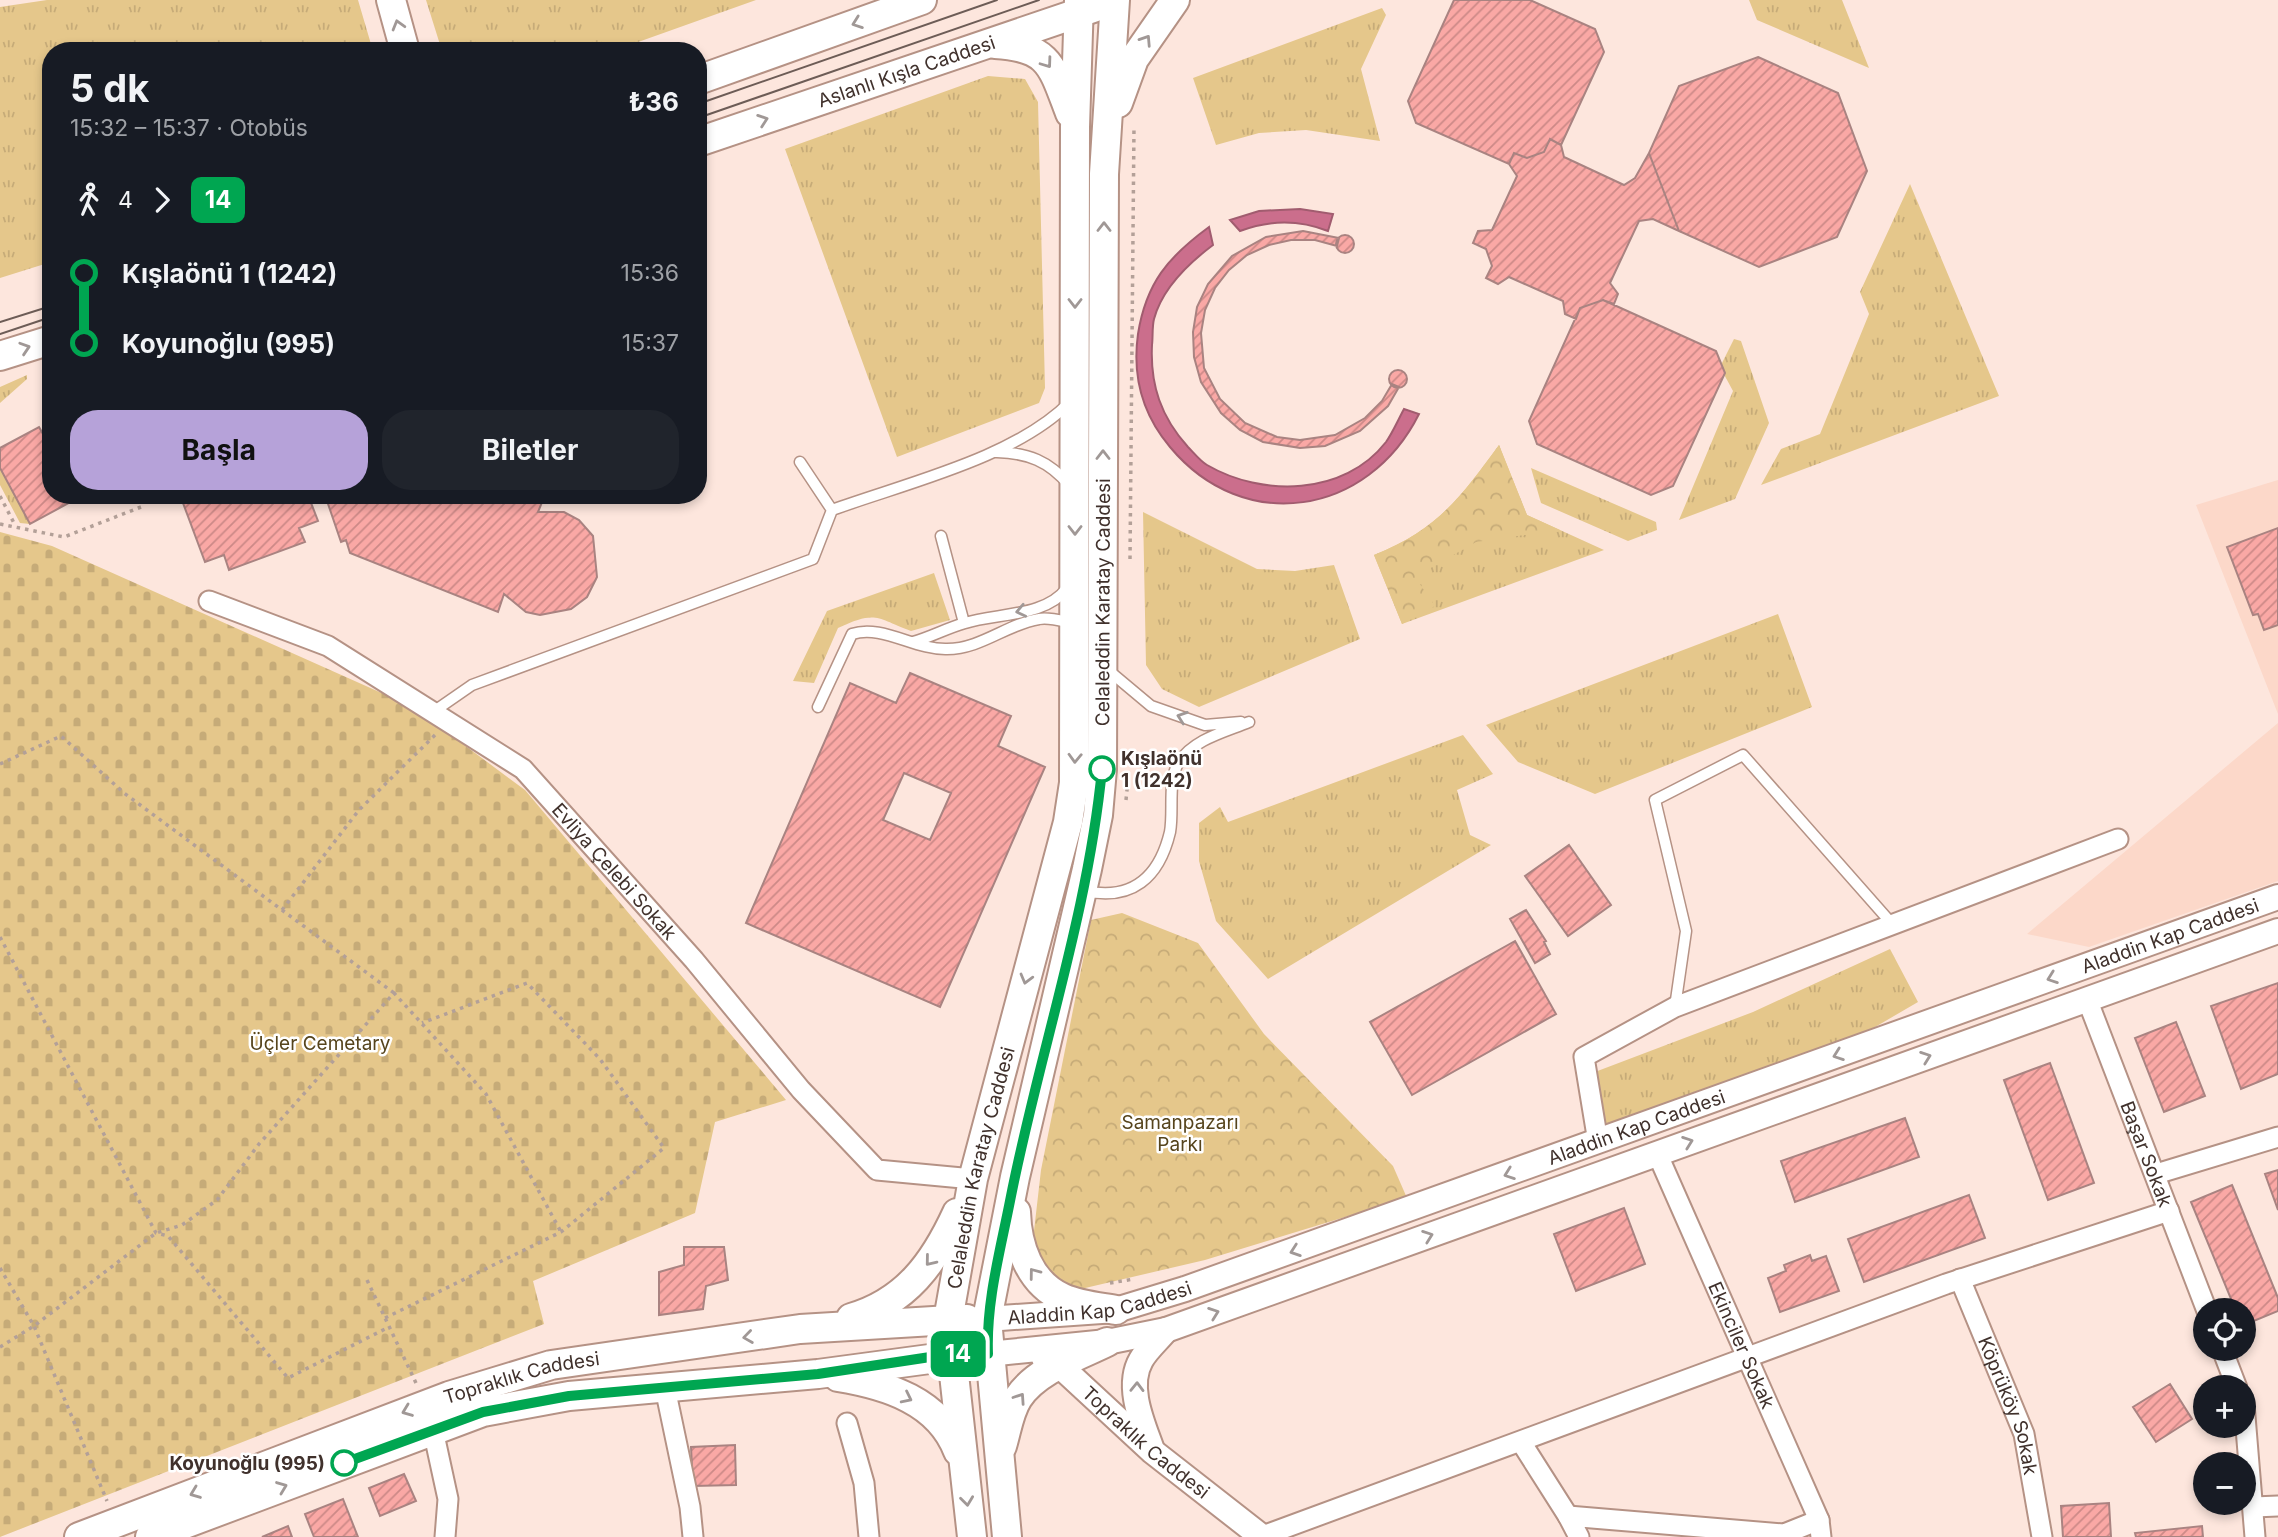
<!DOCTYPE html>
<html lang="tr">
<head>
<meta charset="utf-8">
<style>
	body { margin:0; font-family:Inter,sans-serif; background:#20242c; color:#f1f3f6; height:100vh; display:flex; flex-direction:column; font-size:26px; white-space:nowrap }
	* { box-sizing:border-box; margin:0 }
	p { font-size:23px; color:#9ea1a6 }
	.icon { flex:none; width:38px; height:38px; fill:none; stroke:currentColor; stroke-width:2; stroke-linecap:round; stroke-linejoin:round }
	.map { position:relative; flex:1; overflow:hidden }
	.panel { position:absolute; left:42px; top:42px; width:665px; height:462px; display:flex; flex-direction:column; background:#171b24; border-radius:28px; box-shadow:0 4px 10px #0003 }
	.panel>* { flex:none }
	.badge { padding:0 14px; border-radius:10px; font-size:24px; line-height:46px }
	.tools { position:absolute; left:2193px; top:1298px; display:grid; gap:14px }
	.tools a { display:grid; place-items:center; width:63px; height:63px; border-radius:50%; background:#171b24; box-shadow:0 4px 10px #0003; font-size:35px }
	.map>.badge { position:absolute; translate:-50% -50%; box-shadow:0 0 0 4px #fff }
	.legs { display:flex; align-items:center; gap:10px; height:77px; padding:0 28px; font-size:23px }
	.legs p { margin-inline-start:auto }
	.head { display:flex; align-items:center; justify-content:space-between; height:119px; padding:0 28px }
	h1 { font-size:38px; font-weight:700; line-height:52px }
	.action { display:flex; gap:14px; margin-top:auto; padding:14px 28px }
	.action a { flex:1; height:80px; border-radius:28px; background:#b6a2d9; color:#111; font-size:28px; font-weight:700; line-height:80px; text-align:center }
	.action a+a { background:#20242c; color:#f1f3f6 }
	ul { padding:0 28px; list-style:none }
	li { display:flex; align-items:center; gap:24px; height:70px; font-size:26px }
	li i { display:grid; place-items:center; width:10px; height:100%; margin:0 9px; background:currentColor }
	li i::after { content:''; width:18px; height:18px; margin:-9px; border:5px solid; border-radius:50%; background:#171b24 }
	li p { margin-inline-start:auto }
	li:first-child i { background:linear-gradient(#0000 50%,currentColor 0) }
	li:last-child i { background:linear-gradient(currentColor 50%,#0000 0) }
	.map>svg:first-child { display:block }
</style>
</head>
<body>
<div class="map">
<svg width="2278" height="1537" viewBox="0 0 2278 1537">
	<defs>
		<pattern id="grass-tufts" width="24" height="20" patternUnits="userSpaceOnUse" patternTransform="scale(1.75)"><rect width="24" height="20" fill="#e5c78b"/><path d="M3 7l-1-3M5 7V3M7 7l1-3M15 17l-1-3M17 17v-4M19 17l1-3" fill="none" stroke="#c6ab78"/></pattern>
		<pattern id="forest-crowns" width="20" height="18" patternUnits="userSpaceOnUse" patternTransform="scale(1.75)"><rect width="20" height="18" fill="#e5c78b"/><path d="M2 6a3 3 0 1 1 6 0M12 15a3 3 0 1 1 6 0" fill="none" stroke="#c6ab78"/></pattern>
		<pattern id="cemetery-stones" width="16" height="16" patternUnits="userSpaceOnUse" patternTransform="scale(1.75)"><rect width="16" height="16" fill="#e5c78b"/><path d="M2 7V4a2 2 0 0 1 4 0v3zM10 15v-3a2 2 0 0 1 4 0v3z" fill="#c6ab78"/></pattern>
		<pattern id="building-hatch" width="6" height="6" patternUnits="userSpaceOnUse" patternTransform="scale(1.75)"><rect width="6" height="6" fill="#faa8a5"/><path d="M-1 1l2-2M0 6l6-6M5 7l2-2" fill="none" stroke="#cc8987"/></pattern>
	</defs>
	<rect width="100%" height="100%" fill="#fde6dd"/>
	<path fill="#fcd8c9" d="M2278,480V714L2196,505Z
		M2278,723V881L2089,947L2027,934Z"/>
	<path fill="url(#grass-tufts)" d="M47,0H358L373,51H51V262L0,278V7Z
		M426,0H756L613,51H442Z
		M1749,0H1842L1869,68L1757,20Z
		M1382,8L1386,15L1361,69L1380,141L1306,130L1259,133L1216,145L1193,78Z
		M988,76L1025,79L1038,102L1045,388L1039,403L897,457L785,149Z
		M1910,184L1999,396L1761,485L1781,449L1820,434L1869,314L1860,292Z
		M1734,339L1741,341L1769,423L1735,499L1679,520L1733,391L1720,367Z
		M27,375V379L0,403V387Z
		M1499,445L1527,515L1604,550L1402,624L1374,555C1437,530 1461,497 1499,445Z
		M0,468L30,524L20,523L0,485Z
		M1531,468L1656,522L1657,530L1628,541L1541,503Z
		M1143,512L1257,569L1295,571L1334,565L1360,639L1199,707L1162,689L1146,665Z
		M934,573L950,620L911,631C876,618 877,610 838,628L814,683L793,681L827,611Z
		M1778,614L1812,707L1595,794L1518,762L1486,725Z
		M1463,735L1493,774L1457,790L1470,835L1491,845L1268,979L1216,921L1199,861V823L1220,807L1228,822Z
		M1890,949L1918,1002L1822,1058L1608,1137L1587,1075L1753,1012Z"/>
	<path fill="url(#forest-crowns)" d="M1499,445L1527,515L1560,530L1476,542L1415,577L1435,606L1402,624L1374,555C1437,530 1461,497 1499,445Z
		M1122,913L1198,943L1264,1034L1393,1166L1407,1198L1205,1260L1068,1292L1031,1257L1041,1170L1091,920Z"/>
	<path fill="url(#cemetery-stones)" d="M0,532L52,546L413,707L525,790L786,1100L715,1122L695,1213L533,1281L544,1324L0,1537Z"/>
	<path fill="#cb6e8c" stroke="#a15c6f" stroke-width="2" d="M1300,209L1333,214L1328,231C1300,220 1269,220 1240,231L1230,220L1259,211Z
		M1209,227L1213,245C1189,263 1162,289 1154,319C1152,327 1153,337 1152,345C1150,385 1161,417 1188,447C1194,453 1200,461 1207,465C1262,497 1344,496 1386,442C1393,432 1398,420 1404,409L1419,414C1368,516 1244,536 1170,447C1142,414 1132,377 1138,334C1146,283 1168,257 1209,227Z"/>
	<path fill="url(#building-hatch)" stroke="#a98381" stroke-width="2" fill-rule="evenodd" d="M1454,0H1530L1595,29L1604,52L1561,145L1550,139L1544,152L1527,158L1514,153L1509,164L1416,123L1408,101Z
		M1758,57L1838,93L1867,171L1837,237L1759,267L1679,231L1649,153L1679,86Z
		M1550,139L1561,145L1564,157L1624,185L1635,178L1649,153L1679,231L1653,219L1639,221L1610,283L1618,294L1614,304L1603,300L1580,308L1576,319L1565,314L1563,301L1509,277L1498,284L1486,278L1492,266L1486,249L1473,243L1478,231L1492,230L1517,176L1509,164L1514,153L1527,158L1544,152Z
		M1303,231L1339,238L1337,246L1315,240H1291L1269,245L1247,255L1229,270L1215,288L1205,310L1201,333L1204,368L1220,399L1245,423L1277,437L1300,440L1335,435L1365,418L1382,401L1392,384L1399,387L1388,406L1360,431L1325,446L1300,448L1263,442L1240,430L1221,413L1201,382L1194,357L1193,332L1197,307L1208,284L1232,256L1266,237Z
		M1336 244a9 9 0 1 1 18 0a9 9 0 1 1-18 0Z
		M1603,300L1716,351L1725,373L1673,486L1651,495L1537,444L1529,421L1580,308Z
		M1389 379a9 9 0 1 1 18 0a9 9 0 1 1-18 0Z
		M39,427L51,448V495L78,498L30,524L0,468V448Z
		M180,495H308L318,521L299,528L305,542L229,570L224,555L205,562Z
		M325,495H545L538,512H564L579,520L593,536L597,577L587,597L571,609L540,615L526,612L504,594L498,612L350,553L346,540L341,542Z
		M2278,528V625L2264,630L2258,614L2253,615L2227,547Z
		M910,673L1011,716L998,746L1045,767L940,1007L746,923L850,683L896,703ZM904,773L951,793L930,840L883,820Z
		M1569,845L1611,905L1568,936L1525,876Z
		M1526,910L1546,941L1544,942L1550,954L1535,963L1510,919Z
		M1515,941L1556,1014L1412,1095L1370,1022Z
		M2278,983V1074L2241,1089L2211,1006Z
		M2176,1022L2205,1096L2164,1112L2135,1038Z
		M2050,1063L2094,1183L2048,1200L2004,1080Z
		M1905,1118L1919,1157L1795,1202L1781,1161Z
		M2278,1170V1210L2265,1174Z
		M2232,1185L2278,1298V1311L2244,1325V1311H2236L2191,1202Z
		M1969,1195L1985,1238L1864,1282L1848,1239Z
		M1624,1208L1645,1264L1576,1291L1554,1234Z
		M684,1247H724L728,1280L706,1286L703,1309L659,1315V1272L684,1265Z
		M1810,1255L1812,1261L1826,1256L1839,1291L1780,1312L1768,1278L1786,1271L1784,1265Z
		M2170,1384L2192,1419L2156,1442L2133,1407Z
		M735,1445L736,1485L693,1486L691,1447Z
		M404,1474L416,1501L380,1516L369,1488Z
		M343,1499L358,1537H314L305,1514Z
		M2109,1503L2111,1537H2063L2061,1506Z
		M288,1526L292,1537H262Z
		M2202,1526L2203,1537H2136L2135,1533Z"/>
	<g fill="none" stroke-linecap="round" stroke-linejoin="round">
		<g stroke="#b59285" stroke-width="13">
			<path id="service" d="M997,452C1028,453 1049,461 1069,485
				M800,462L832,510
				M941,536L964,623
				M913,642C931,637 947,628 965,623C997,613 1046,617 1067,588
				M1108,670L1151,706L1205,725L1241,722
				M818,707L852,634C882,624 915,650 947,649C981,649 1007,624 1039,619C1049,617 1062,621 1072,623
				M433,712L472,685L813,559L832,510C906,483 1015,458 1070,402
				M1085,891C1132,901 1159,878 1170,832C1174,811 1167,780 1179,762C1194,739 1225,732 1249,722
				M1675,1007L1686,931L1655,800L1743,755L1893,925"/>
		</g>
		<g stroke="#b59285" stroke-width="23">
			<g id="minor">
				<path id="s1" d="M209,601L328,646L523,769L694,960L801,1090L877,1170L973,1179"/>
				<path id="s2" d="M2087,999L2207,1311"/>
				<path d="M1598,1142L1584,1057L1675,1007L2118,839"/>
				<path id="s3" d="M1657,1153L1819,1520L1821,1537"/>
				<path d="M2156,1174L2278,1137"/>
				<path id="s4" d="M1960,1279L2024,1434L2042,1537"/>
				<path d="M2222,1349L2237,1388"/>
				<path d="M665,1388L690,1507L693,1537"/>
				<path d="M2244,1404L2255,1537"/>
				<path d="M847,1423L864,1483L869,1537"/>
				<path d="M433,1430L448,1499L445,1537"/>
				<path d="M1521,1442L1568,1516"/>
				<path d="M2254,1507L2278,1506"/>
				<path d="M1260,1537L1946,1284L2169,1211"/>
				<path d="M1579,1537L1568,1516L1784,1534L1819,1520"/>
			</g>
		</g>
		<g stroke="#b59285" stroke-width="28">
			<g id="tertiary">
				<path id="s5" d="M987,1319L1116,1310L1185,1289L2278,897"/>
				<path d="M988,1354L1107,1342L1166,1330L2278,931"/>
				<path id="s6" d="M1044,1358L1059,1365L1152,1451L1262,1537"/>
				<path d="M1151,1447C1142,1422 1126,1386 1141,1360C1147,1349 1158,1340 1166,1330"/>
			</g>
		</g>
		<g stroke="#b59285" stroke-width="32">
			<g id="secondary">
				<path d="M391,0L405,51"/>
				<path d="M995,44C1050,47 1052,66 1070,113"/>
				<path d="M698,80L922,0"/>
				<path d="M1118,103L1134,59L1175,0"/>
				<path id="s7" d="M698,142L1093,8"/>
				<path d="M0,356L51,340"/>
				<path d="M1016,1212C1017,1245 1029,1283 1063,1298C1078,1305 1099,1307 1116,1310"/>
				<path d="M851,1318C906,1302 934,1263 957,1213"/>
				<path d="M838,1377C887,1385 939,1401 958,1451"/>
				<path d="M1002,1446C1007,1430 1009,1412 1018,1398C1036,1370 1079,1356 1107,1342"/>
				<path id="s8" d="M79,1537L449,1396L551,1365L800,1329L967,1319"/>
				<path d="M150,1537L483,1412L569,1396L818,1374L967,1354"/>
				<path id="s9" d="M972,1537L948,1320L973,1179L1068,822L1074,783L1075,127L1079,0"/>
				<path id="s10" d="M1007,1537L987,1319L1015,1177L1087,869L1098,815L1102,769L1104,174L1115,0"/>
			</g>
		</g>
		<path stroke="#b3a098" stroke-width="3.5" stroke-dasharray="3.5 5" stroke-linecap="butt" d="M0,496L15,525
			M0,524L64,537L141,507
			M1130,559L1134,126
			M0,764L61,736L124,793L394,993
			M1126,800L1128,780
			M282,910L359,810L435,735
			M0,937L156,1233L168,1236L288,1378L389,1327
			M0,1268L34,1326L107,1501
			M367,1280L416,1383
			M1110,1283L1134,1279
			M385,1318L561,1232L664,1148L600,1059L527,983L422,1023
			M0,1347L34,1326L156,1233L182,1225L217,1200L259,1144L394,993L486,1094L561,1232"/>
		<use href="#service" stroke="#fff" stroke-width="10"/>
		<use href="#minor" stroke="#fff" stroke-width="19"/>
		<use href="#tertiary" stroke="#fff" stroke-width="24"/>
		<use href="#secondary" stroke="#fff" stroke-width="28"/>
		<path stroke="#6d5c56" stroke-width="2" d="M698,104L997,0
			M698,118L1039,0
			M0,322L51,306
			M0,334L51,317"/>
	</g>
	<defs><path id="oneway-chevron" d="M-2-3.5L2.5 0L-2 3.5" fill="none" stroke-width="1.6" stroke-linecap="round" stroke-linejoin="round" transform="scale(1.75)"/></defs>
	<g stroke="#a09896">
		<use href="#oneway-chevron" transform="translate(857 23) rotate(160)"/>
		<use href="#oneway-chevron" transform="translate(398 25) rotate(-106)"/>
		<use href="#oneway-chevron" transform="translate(1146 40) rotate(-57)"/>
		<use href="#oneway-chevron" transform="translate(1047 63) rotate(54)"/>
		<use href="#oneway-chevron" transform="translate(763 120) rotate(-19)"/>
		<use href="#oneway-chevron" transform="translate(1104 227) rotate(-90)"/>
		<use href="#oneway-chevron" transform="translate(1075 303) rotate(90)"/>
		<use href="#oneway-chevron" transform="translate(25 348) rotate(-18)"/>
		<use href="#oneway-chevron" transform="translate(1103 455) rotate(-90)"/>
		<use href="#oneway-chevron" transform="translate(1075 530) rotate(90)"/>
		<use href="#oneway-chevron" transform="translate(1021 611) rotate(168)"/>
		<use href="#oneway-chevron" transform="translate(1182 717) rotate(-161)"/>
		<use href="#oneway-chevron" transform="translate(1075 758) rotate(92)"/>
		<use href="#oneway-chevron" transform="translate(2052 978) rotate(160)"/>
		<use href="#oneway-chevron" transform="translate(1026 979) rotate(105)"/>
		<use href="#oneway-chevron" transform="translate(1838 1055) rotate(160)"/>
		<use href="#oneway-chevron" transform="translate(1926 1057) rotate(-20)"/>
		<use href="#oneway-chevron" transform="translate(1688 1142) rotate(-20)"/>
		<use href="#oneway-chevron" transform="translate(1509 1174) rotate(160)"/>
		<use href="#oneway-chevron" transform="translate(1428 1236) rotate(-20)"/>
		<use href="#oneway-chevron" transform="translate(1295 1251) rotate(161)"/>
		<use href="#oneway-chevron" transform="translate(930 1261) rotate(129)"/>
		<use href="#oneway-chevron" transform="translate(1034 1273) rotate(-127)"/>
		<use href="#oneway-chevron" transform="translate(1214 1313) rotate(-20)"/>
		<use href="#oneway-chevron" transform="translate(748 1337) rotate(172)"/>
		<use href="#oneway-chevron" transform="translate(1137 1387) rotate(-89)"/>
		<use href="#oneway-chevron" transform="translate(907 1398) rotate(26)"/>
		<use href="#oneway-chevron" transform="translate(1020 1398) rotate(-56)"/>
		<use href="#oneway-chevron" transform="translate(407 1411) rotate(159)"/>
		<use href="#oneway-chevron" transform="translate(282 1487) rotate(-21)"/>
		<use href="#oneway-chevron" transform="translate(195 1493) rotate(159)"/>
		<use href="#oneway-chevron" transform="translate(967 1501) rotate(83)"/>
	</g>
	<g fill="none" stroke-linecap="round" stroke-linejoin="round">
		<g stroke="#fff" stroke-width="16">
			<path id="line-1" d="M344,1463L483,1412L569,1396L818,1374L950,1354H988C986,1302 1000,1252 1010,1201C1038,1057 1088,915 1102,769"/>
		</g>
		<use href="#line-1" stroke="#00a651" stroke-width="10"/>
	</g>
	<g fill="#fff" stroke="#00a651" stroke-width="3.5">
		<circle cx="1102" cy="769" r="12"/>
		<circle cx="344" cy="1463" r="12"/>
	</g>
	<g text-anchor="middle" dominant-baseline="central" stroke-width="5" stroke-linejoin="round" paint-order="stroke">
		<g font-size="19" fill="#40312c" stroke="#fff">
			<text stroke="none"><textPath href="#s7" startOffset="220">Aslanlı Kışla Caddesi</textPath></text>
			<text stroke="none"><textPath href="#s10" startOffset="948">Celaleddin Karatay Caddesi</textPath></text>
			<text stroke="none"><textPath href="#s1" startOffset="495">Evliya Çelebi Sokak</textPath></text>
			<text stroke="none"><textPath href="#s5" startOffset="1248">Aladdin Kap Caddesi</textPath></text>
			<text stroke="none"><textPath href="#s5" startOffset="681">Aladdin Kap Caddesi</textPath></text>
			<text stroke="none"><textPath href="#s2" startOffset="166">Başar Sokak</textPath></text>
			<text stroke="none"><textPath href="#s9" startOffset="374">Celaleddin Karatay Caddesi</textPath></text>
			<text stroke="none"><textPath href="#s5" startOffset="114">Aladdin Kap Caddesi</textPath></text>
			<text stroke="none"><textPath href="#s3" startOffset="210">Ekinciler Sokak</textPath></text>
			<text stroke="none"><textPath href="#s8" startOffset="471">Topraklık Caddesi</textPath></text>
			<text stroke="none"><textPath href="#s4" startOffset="136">Köprüköy Sokak</textPath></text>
			<text stroke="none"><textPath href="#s6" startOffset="133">Topraklık Caddesi</textPath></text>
		</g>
		<g font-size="19" font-weight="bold" fill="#40312c" stroke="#fff" text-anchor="start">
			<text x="1121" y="758">Kışlaönü<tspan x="1121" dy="22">1 (1242)</tspan></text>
			<text x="325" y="1463" text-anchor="end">Koyunoğlu (995)</text>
		</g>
		<g font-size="19" fill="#56441c" stroke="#fff">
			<text x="320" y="1043">Üçler Cemetary</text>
			<text x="1180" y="1122">Samanpazarı<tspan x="1180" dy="22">Parkı</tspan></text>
		</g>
	</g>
</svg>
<div class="tools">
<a><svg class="icon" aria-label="locate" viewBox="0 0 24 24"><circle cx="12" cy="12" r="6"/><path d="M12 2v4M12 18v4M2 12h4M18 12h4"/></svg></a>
<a>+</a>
<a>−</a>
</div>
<b class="badge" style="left:958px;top:1354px;background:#00a651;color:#fff">14</b>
<section class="panel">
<div class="head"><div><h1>5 dk</h1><p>15:32 – 15:37 · Otobüs</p></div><b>₺36</b></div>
<div class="legs"><svg class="icon" aria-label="walk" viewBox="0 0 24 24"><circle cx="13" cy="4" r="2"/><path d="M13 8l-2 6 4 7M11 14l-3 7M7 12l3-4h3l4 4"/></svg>4<svg class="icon" aria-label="forward" viewBox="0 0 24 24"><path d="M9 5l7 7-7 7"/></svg><b class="badge" style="background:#00a651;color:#fff">14</b></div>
<ul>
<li><i style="color:#00a651"></i><b>Kışlaönü 1 (1242)</b><p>15:36</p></li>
<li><i style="color:#00a651"></i><b>Koyunoğlu (995)</b><p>15:37</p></li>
</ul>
<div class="action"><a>Başla</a><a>Biletler</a></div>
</section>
</div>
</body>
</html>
